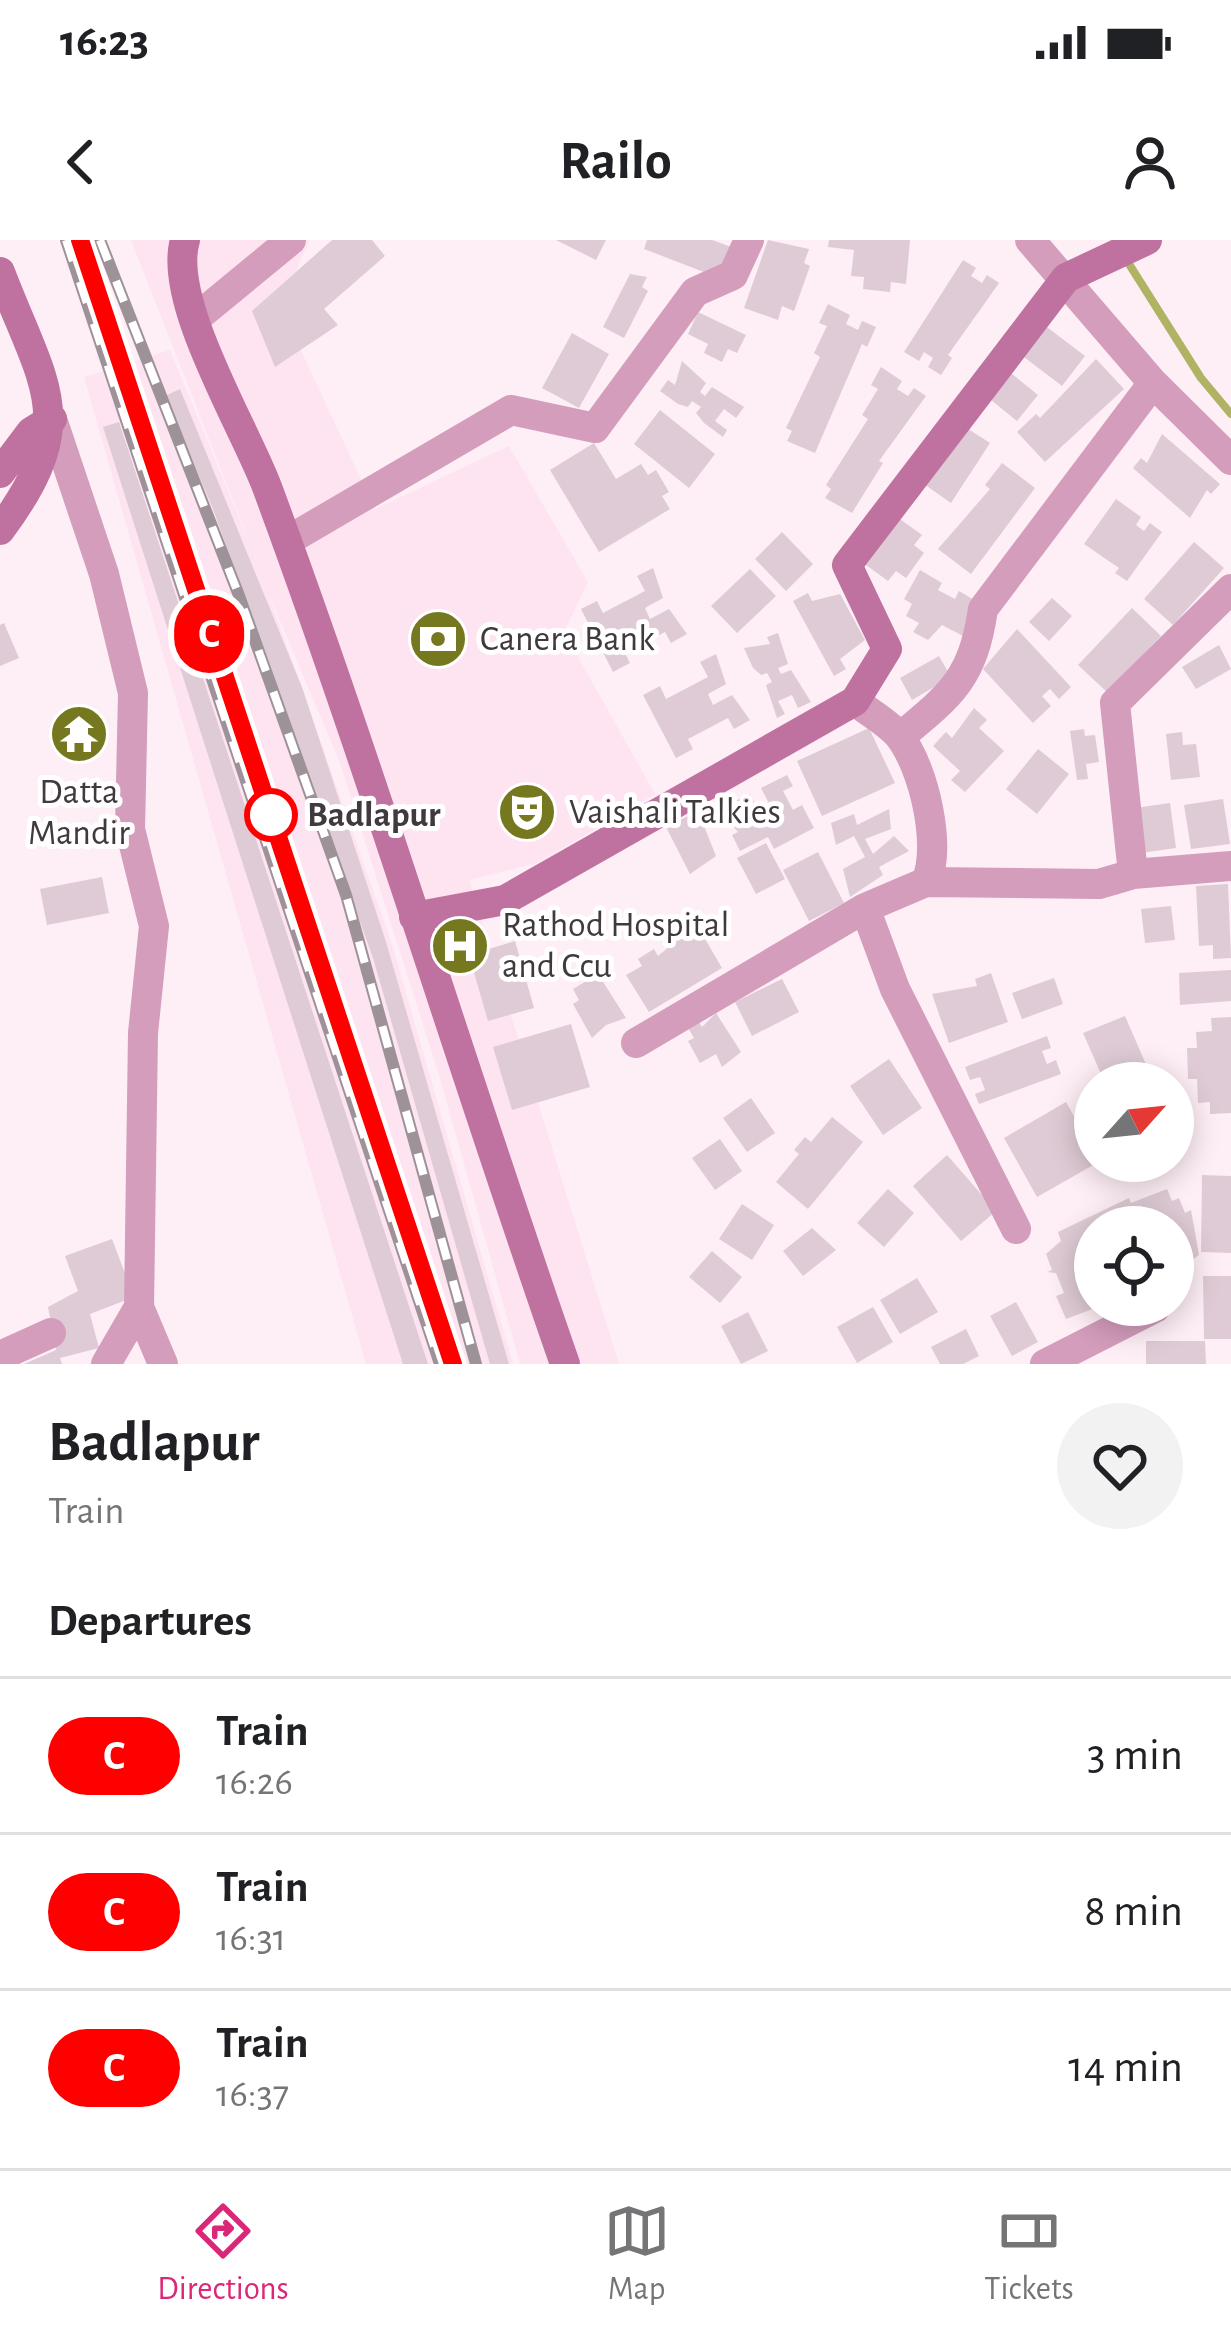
<!DOCTYPE html>
<html lang="en">
<head>
<meta charset="utf-8">
<style>
	body { margin:0; font-family:"Alegreya Sans",sans-serif; background:#f2f2f2; color:#202124; height:100vh; display:flex; flex-direction:column; font-size:45px; white-space:nowrap }
	* { box-sizing:border-box; margin:0 }
	p { font-size:39px; color:#757577 }
	.icon { flex:none; width:66px; height:66px; fill:none; stroke:currentColor; stroke-width:2; stroke-linecap:round; stroke-linejoin:round }
	.map { position:relative; height:1124px; overflow:hidden }
	.drawer { display:flex; flex-direction:column; background:#fff; flex:1 }
	.drawer>* { flex:none }
	.badge { padding:0 24px; border-radius:39px; font-size:42px; line-height:78px }
	.needle { width:78px; rotate:63deg }
	.fabs { position:absolute; left:1074px; top:822px; display:grid; gap:24px }
	.fabs a { display:grid; place-items:center; width:120px; height:120px; border-radius:50%; background:#fff; box-shadow:0 6px 30px #0003; font-size:60px }
	.map>.badge { position:absolute; translate:-50% -50%; box-shadow:0 0 0 6px #fff }
	h2 { padding:0 48px; font-size:45px; line-height:108px }
	.round { display:grid; place-items:center; flex:none; width:126px; height:126px; border-radius:63px; background:#f2f2f2 }
	.summary { display:flex; align-items:center; justify-content:space-between; height:204px; padding:0 48px }
	h1 { font-size:57px; font-weight:600; line-height:90px }
	ul { padding:0; list-style:none }
	li { display:flex; align-items:center; gap:36px; height:156px; padding:0 48px; border-top:3px solid #e0e0e0 }
	li div { flex:1 }
	li b { display:block; font-size:45px }
	li em { font-style:normal }
	li .badge { min-width:132px; font-weight:700; text-align:center }
	.status { display:flex; justify-content:space-between; align-items:center; height:84px; padding:0 60px; background:#fff; direction:ltr }
	.status svg { height:33px; fill:currentColor }
	header { display:flex; justify-content:space-between; align-items:center; height:156px; padding:0 48px; background:#fff; font-size:54px; font-weight:600 }
	.menu { display:flex; justify-content:space-around; align-items:center; height:168px; border-top:3px solid #e0e0e0; background:#fff; font-size:33px; color:#757577 }
	.menu a { display:grid; justify-items:center; gap:6px }
	.menu .selected { color:#db2777 }
	.map>svg:first-child { display:block }
</style>
</head>
<body>
<div class="status"><b>16:23</b><svg viewBox="0 0 49 12"><path d="M0 12V9h3v3zM5 12V6h3v6zM10 12V3h3v9zM15 12V0h3v12zM26 1h20v11H26zM47 4h2v5h-2z"/></svg></div>
<header><svg class="icon" aria-label="back" viewBox="0 0 24 24"><path d="M15 5l-7 7 7 7"/></svg>Railo<svg class="icon" aria-label="person" viewBox="0 0 24 24"><circle cx="12" cy="8" r="4"/><path d="M4 21q1-7 8-7t8 7"/></svg></header>
<div class="map">
<svg width="1231" height="1124" viewBox="0 0 1231 1124">
	<rect width="100%" height="100%" fill="#feeef6"/>
	<path fill="#fee3f1" d="M131,0H309L281,68L375,269L509,206L588,342L564,392L655,554L537,623L469,640L619,1124H520L440,838L340,523L267,350L391,701L513,1124H366L84,137L170,110L260,329Z"/>
	<g fill="none" stroke-linecap="round" stroke-linejoin="round">
		<path stroke="#b0b363" stroke-width="8" d="M1124,16L1201,138L1231,174"/>
	</g>
	<path fill="#dfcbd5" d="M332,0H372L385,16L324,69L338,85L275,127L252,71Z
		M556,0H606L596,20Z
		M647,0H712L734,8L722,39L644,9Z
		M768,0L809,9L804,23L810,26L794,71L782,66L778,80L744,68Z
		M829,0H910L906,44L891,42L890,52L863,49L864,37L851,36L854,10L828,7Z
		M963,20L976,28L971,36L982,43L987,35L999,43L948,115L952,118L941,135L928,127L933,118L924,112L919,121L904,112Z
		M630,34L647,37L642,47L648,51L624,98L603,87Z
		M828,64L850,75L846,84L858,90L862,81L876,87L867,107L862,104L815,213L787,201L792,191L786,188L820,117L814,113L827,86L819,83Z
		M698,72L746,95L737,113L728,109L722,122L704,113L708,104L688,94Z
		M1039,81L1085,116L1062,146L1016,111Z
		M572,93L609,114L579,168L542,148Z
		M1096,119L1124,149L1045,222L1017,192L1036,174L1040,178Z
		M682,121L706,143L700,152L705,156L712,147L744,167L736,178L724,169L715,181L727,190L723,197L704,183L696,173L701,167L692,161L688,167L678,164L660,151L668,140L675,145Z
		M881,127L902,141L897,149L908,156L914,148L926,156L879,221L883,223L852,273L825,258L831,249L826,245L868,179L862,175L878,149L871,145Z
		M1007,130L1038,155L1017,181L986,156Z
		M180,149L302,447L386,702L509,1124H490L373,718L213,269L165,156Z
		M660,170L715,214L689,248L634,204Z
		M119,182L428,1124H403L103,187Z
		M959,183L990,203L951,263L921,242Z
		M1162,194L1220,244L1211,254L1207,250L1190,278L1133,228L1141,218L1147,223Z
		M594,203L616,239L641,224L648,235L656,230L669,252L662,256L670,269L599,312L550,230Z
		M1002,223L1035,248L971,334L938,309L990,249L985,245Z
		M1116,259L1141,277L1136,285L1144,291L1150,283L1162,292L1127,341L1115,333L1119,328L1084,304Z
		M900,279L922,295L914,305L924,313L906,338L896,331L888,341L866,325Z
		M782,292L813,324L786,351L755,319Z
		M1194,302L1224,328L1173,385L1144,359Z
		M653,328L663,358L645,368L650,379L669,369L687,394L671,403L665,392L625,413L630,423L613,432L581,369L597,361L603,373L645,351L637,336Z
		M750,329L776,356L737,393L711,366Z
		M920,330L942,343L938,350L955,359L959,351L981,364L963,396L942,385L928,400L913,392L919,383L906,376L912,364L904,359Z
		M808,353L812,361L840,354L865,400L840,419L846,429L834,436L793,361Z
		M1052,358L1072,376L1049,401L1029,382Z
		M1132,368L1161,396L1107,452L1078,425Z
		M4,383L19,418L0,426V385Z
		M1017,389L1071,447L1059,459L1050,449L1042,456L1051,466L1033,483L983,429Z
		M778,393L788,424L778,428L781,434L791,430L811,462L798,468L792,455L778,461L785,474L777,478L766,445L772,442L767,433L761,435L753,428L744,408L770,404L767,397Z
		M1219,405L1231,429L1196,449L1182,427Z
		M716,414L726,444L708,454L713,465L732,455L750,480L734,489L728,478L688,499L693,509L676,518L643,455L660,446L666,459L708,437L700,422Z
		M939,416L951,437L912,460L900,438Z
		M974,468L987,480L979,488L1004,511L965,552L951,540L960,531L933,506L946,492L952,498Z
		M869,488L895,543L822,576L797,521Z
		M1084,489L1085,496L1095,495L1099,522L1086,524L1088,539L1077,540L1070,491Z
		M1182,492L1183,505L1196,504L1200,537L1171,540L1166,494Z
		M1038,509L1069,534L1037,574L1006,549Z
		M787,535L793,546L783,551L793,570L802,565L814,588L774,609L768,597L740,611L732,595L738,592L719,569L750,554L759,571L770,565L761,548Z
		M1223,559L1230,604L1191,609L1184,565Z
		M1170,563L1176,608L1141,613L1135,568Z
		M889,569L891,589L865,599L873,614L894,596L909,611L879,627L883,635L850,657L843,629L865,617L854,596L836,605L831,583L854,574L857,585Z
		M698,571L716,616L690,634L666,587Z
		M766,603L785,639L756,654L737,618Z
		M818,612L844,663L809,681L783,630Z
		M102,637L109,673L47,685L40,649Z
		M1228,644L1231,718L1213,719V705L1199,706L1196,646Z
		M1171,666L1175,700L1145,703L1141,669Z
		M689,690L693,696L701,692L722,728L649,772L626,735L642,726L638,719L654,709L658,716Z
		M515,701L534,768L488,781L469,715Z
		M1231,730V761L1180,765L1179,733Z
		M991,733L1008,782L949,803L932,754L977,746L975,739Z
		M598,734L626,778L606,785L592,798L573,764L579,760L573,749Z
		M1054,738L1063,764L1022,779L1012,753Z
		M782,739L799,772L752,796L735,762Z
		M716,773L741,812L722,827L716,814L700,823L688,801L694,798L687,786L698,780L702,787Z
		M1125,776L1154,843H1105L1083,793Z
		M1231,777V873L1210,874V862L1198,863L1197,839H1188L1187,808H1197L1196,792L1212,791L1211,778Z
		M571,784L590,847L512,870L493,807Z
		M1047,796L1051,808L1042,811L1047,824L1056,820L1061,834L979,864L975,854L985,850L980,837L970,840L965,827Z
		M889,819L922,868L883,895L850,846Z
		M751,858L775,893L747,912L723,878Z
		M1066,862L1095,913V924L1037,957L1004,898Z
		M832,877L863,902L808,969L776,942L799,914L794,910L805,897L811,902Z
		M720,899L742,931L715,950L692,918Z
		M947,915L996,971L961,1001L913,946Z
		M1202,935L1231,936V1013L1201,1012Z
		M888,949L914,973L884,1007L857,983Z
		M1167,949L1172,961L1179,958L1185,973L1191,970L1199,1015L1173,1033V987H1095V1068L1066,1079L1056,1056L1064,1053L1056,1033L1047,1032L1052,1030L1046,1014L1061,1001L1058,992L1129,958L1131,963Z
		M742,964L774,985L752,1020L719,999Z
		M812,988L836,1010L803,1036L783,1011Z
		M112,999L134,1057L90,1074L99,1108L60,1118L62,1124H24L56,1110L48,1067L78,1051L65,1016Z
		M712,1011L742,1037L720,1063L689,1037Z
		M1203,1036H1231V1099H1204Z
		M917,1038L938,1072L900,1094L880,1060Z
		M1016,1062L1038,1102L1012,1116L990,1076Z
		M873,1067L893,1102L857,1123L837,1087Z
		M748,1072L768,1111L741,1124L721,1086Z
		M966,1089L979,1116L963,1124H940L931,1107Z
		M1146,1101H1205L1206,1124H1146Z"/>
	<g fill="none" stroke-linecap="round" stroke-linejoin="round">
		<path stroke="#d39dbb" stroke-width="30" d="M195,79L291,0
			M1153,143L1231,220
			M52,179L104,334L133,453L130,589L154,686L143,793L139,1067L106,1124
			M287,301L511,170L595,188L695,52L733,35L749,0
			M900,497C952,454 973,438 983,369L1153,143L1030,0
			M1133,634L1115,463L1231,349
			M926,642L1099,644L1133,634L1231,626
			M865,668L895,749L1016,989
			M636,803L865,668L926,642C942,606 924,529 900,497C889,483 868,472 855,461
			M139,1067L163,1124
			M0,1116L51,1093
			M1045,1124L1155,1068"/>
		<path stroke="#bf729f" stroke-width="30" d="M185,0C167,61 244,186 267,247C374,536 463,832 565,1124
			M0,32C44,147 82,180 0,290
			M0,233L31,192L52,179
			M414,677L505,660L855,461L887,409L847,325L1066,38L1147,0"/>
		<g stroke="#9d9298" stroke-width="12">
			<path id="rail" d="M66,0L440,1124
				M100,0L238,353L346,655L476,1124"/>
		</g>
		<use href="#rail" stroke="#fff" stroke-width="8" stroke-dasharray="22" stroke-linecap="butt"/>
	</g>
	<g fill="none" stroke-linecap="round" stroke-linejoin="round">
		<g stroke="#fff" stroke-width="27">
			<path id="line" d="M80,0L453,1124"/>
		</g>
		<use href="#line" stroke="#f00" stroke-width="18"/>
	</g>
	<defs>
		<g id="bank-disc" transform="scale(3)"><circle r="9.5" fill="#767820" stroke="#fff"/><path d="M-6-4H6V4H-6ZM0-2.3a2.3 2.3 0 1 0 0 4.6a2.3 2.3 0 1 0 0-4.6Z" fill="#fff"/></g>
		<g id="temple-disc" transform="scale(3)"><circle r="9.5" fill="#767820" stroke="#fff"/><path d="M0-6L5-2H3V0L6.5 2.5H4V6H1.5V3h-3V6H-4V2.5H-6.5L-3 0V-2H-5Z" fill="#fff"/></g>
		<g id="theatre-disc" transform="scale(3)"><circle r="9.5" fill="#767820" stroke="#fff"/><path d="M-5-5.5Q0-4 5-5.5V0Q5 5 0 6Q-5 5-5 0ZM-3.3-2.5H-1v1.5H-3.3ZM1-2.5H3.3v1.5H1ZM-2.8 1Q0 5.5 2.8 1Z" fill="#fff"/></g>
		<g id="hospital-disc" transform="scale(3)"><circle r="9.5" fill="#767820" stroke="#fff"/><path d="M-5-5h3v3.5h4V-5h3V5h-3V1.5h-4V5h-3Z" fill="#fff"/></g>
	</defs>
	<g fill-rule="evenodd">
		<use href="#bank-disc" x="438" y="399"/>
		<use href="#temple-disc" x="79" y="494"/>
		<use href="#theatre-disc" x="527" y="572"/>
		<use href="#hospital-disc" x="460" y="706"/>
	</g>
	<circle fill="#fff" stroke="#f00" stroke-width="6" cx="271" cy="575" r="24"/>
	<g text-anchor="middle" dominant-baseline="central" stroke-width="10" stroke-linejoin="round" paint-order="stroke">
		<g font-size="36" fill="#40393d" stroke="#fff" text-anchor="start">
			<text x="480" y="399">Canera Bank</text>
			<text x="79" y="552" text-anchor="middle">Datta<tspan x="79" dy="41">Mandir</tspan></text>
			<text x="569" y="572">Vaishali Talkies</text>
			<text x="502" y="685">Rathod Hospital<tspan x="502" dy="41">and Ccu</tspan></text>
		</g>
		<g font-size="36" font-weight="bold" fill="#40393d" stroke="#fff" text-anchor="start">
			<text x="307" y="575">Badlapur</text>
		</g>
	</g>
</svg>
<div class="fabs">
<a><svg class="needle" viewBox="-14 -14 28 28"><path d="M0-13l5 13h-10z" fill="#e53935"/><path d="M0 13l5-13h-10z" fill="#757577"/></svg></a>
<a><svg class="icon" aria-label="locate" viewBox="0 0 24 24"><circle cx="12" cy="12" r="6"/><path d="M12 2v4M12 18v4M2 12h4M18 12h4"/></svg></a>
</div>
<b class="badge" style="left:209px;top:394px;background:#f00;color:#fff">C</b>
</div>
<section class="drawer">
<div class="summary"><div><h1>Badlapur</h1><p>Train</p></div><a class="round"><svg class="icon" aria-label="heart" viewBox="0 0 24 24"><path d="M12 20l-8-8c-3-5 5-10 8-4 3-6 11-1 8 4z"/></svg></a></div>
<h2>Departures</h2>
<ul>
<li><span class="badge" style="background:#f00;color:#fff">C</span><div><b>Train</b><p>16:26</p></div><em>3 min</em></li>
<li><span class="badge" style="background:#f00;color:#fff">C</span><div><b>Train</b><p>16:31</p></div><em>8 min</em></li>
<li><span class="badge" style="background:#f00;color:#fff">C</span><div><b>Train</b><p>16:37</p></div><em>14 min</em></li>
</ul>
</section>
<nav class="menu">
<a class="selected"><svg class="icon" aria-label="directions" viewBox="0 0 24 24"><path d="M12 3l9 9-9 9-9-9zM9 14v-3h6M13 9l2 2-2 2"/></svg>Directions</a>
<a><svg class="icon" aria-label="map" viewBox="0 0 24 24"><path d="M3 6l6-2 6 2 6-2v14l-6 2-6-2-6 2zM9 4v14M15 6v14"/></svg>Map</a>
<a><svg class="icon" aria-label="tickets" viewBox="0 0 24 24"><path d="M3 7h18v10H3zM15 7v10"/></svg>Tickets</a>
</nav>
</body>
</html>
